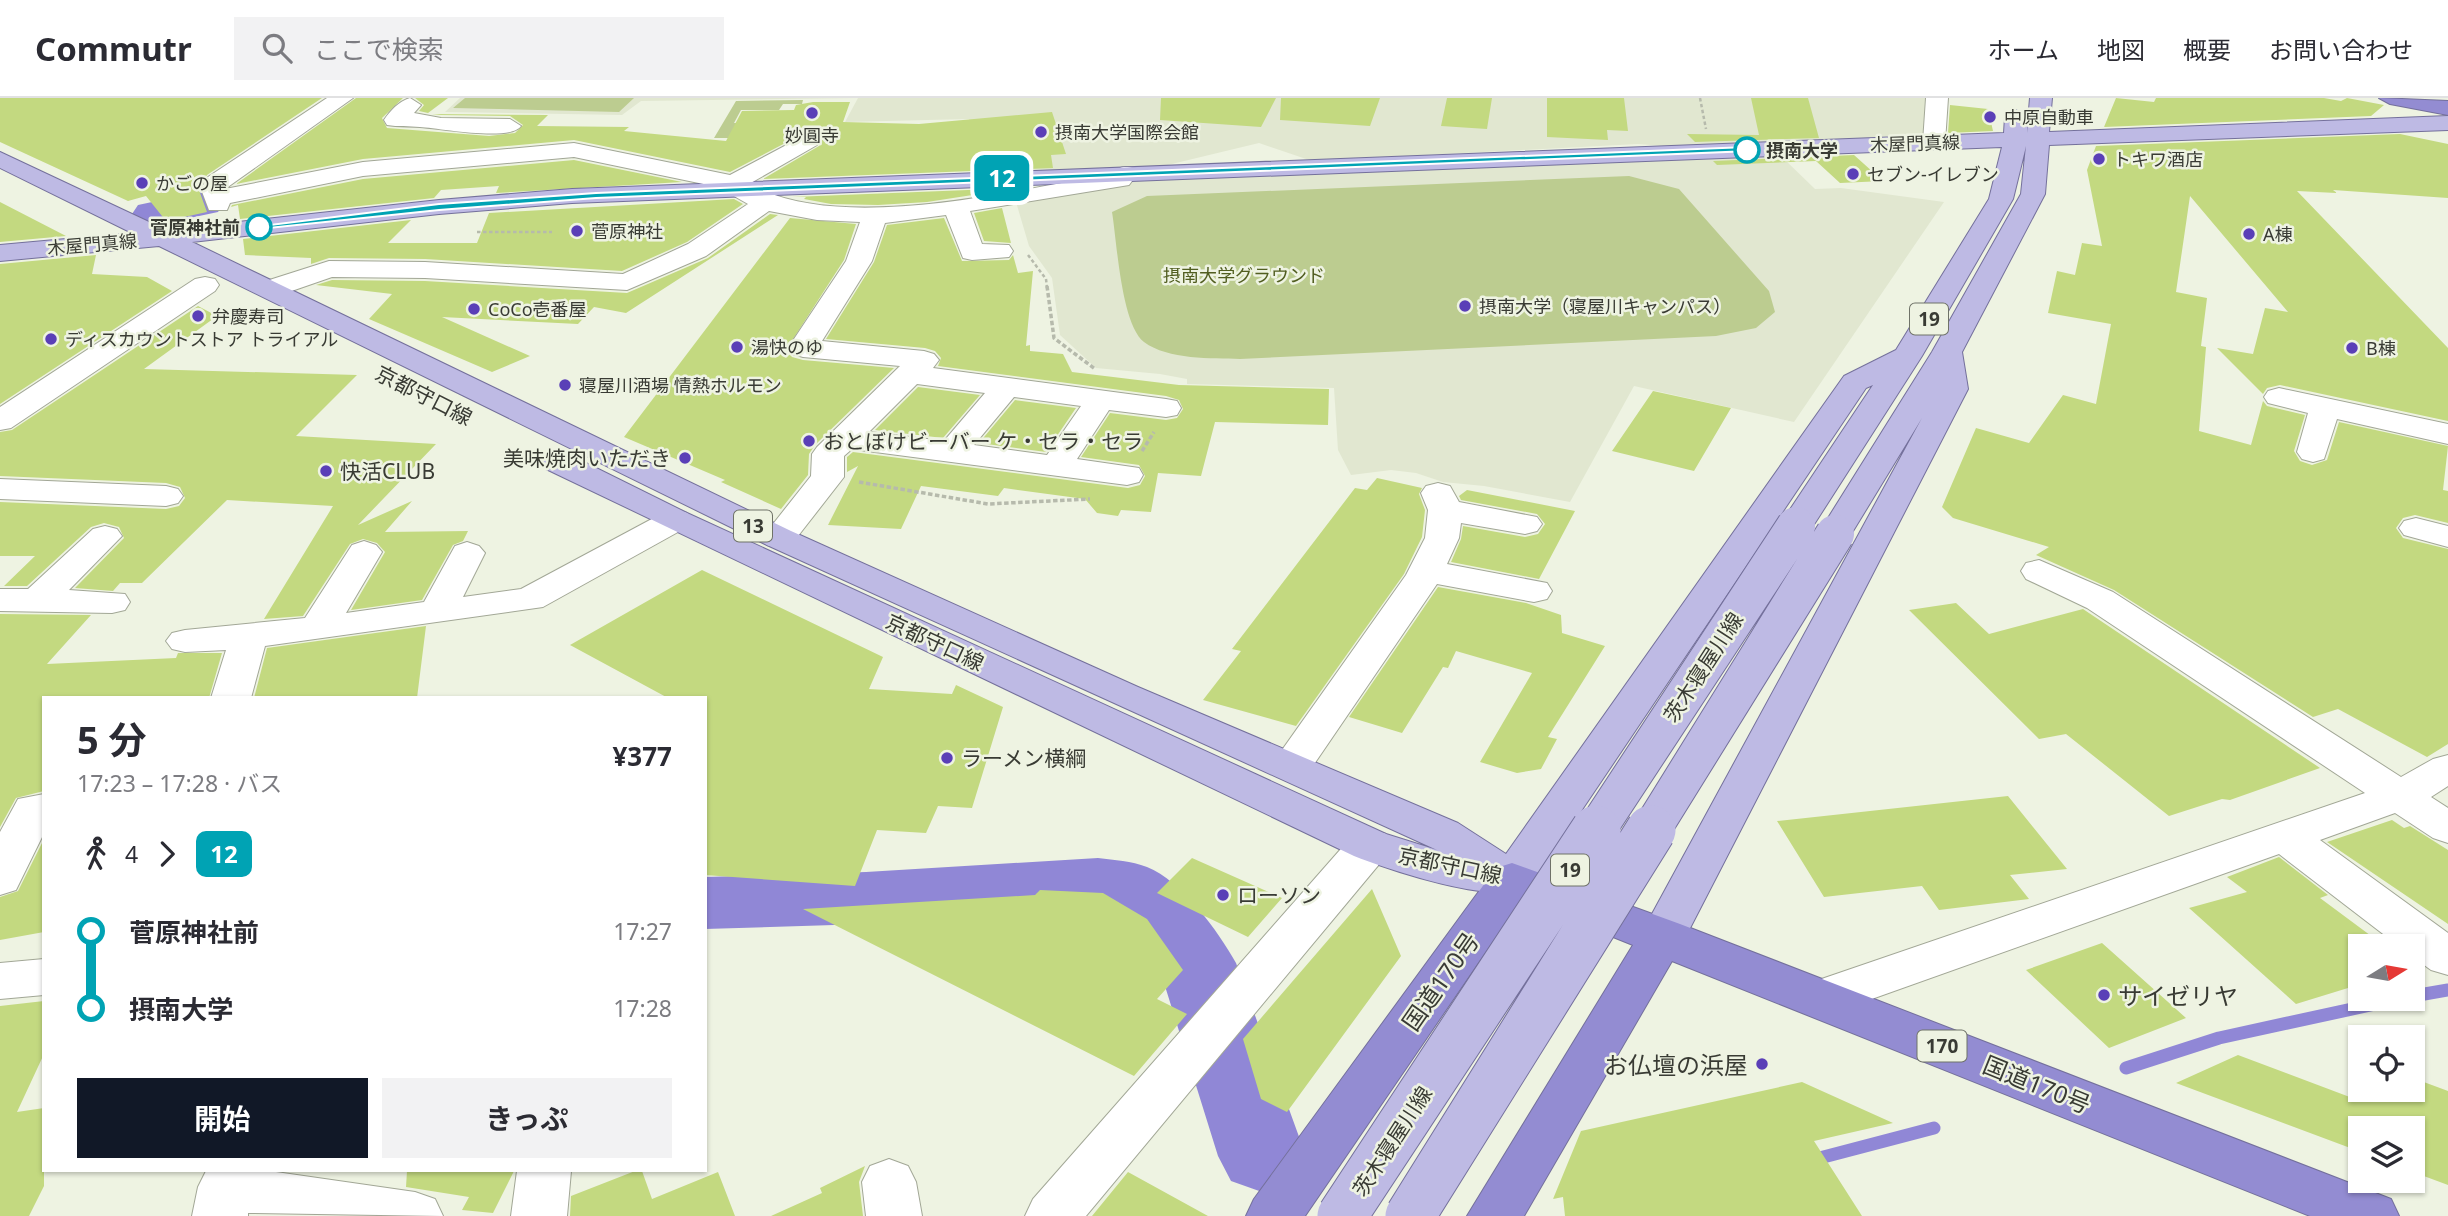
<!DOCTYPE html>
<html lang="ja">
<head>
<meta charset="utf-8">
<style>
	body { margin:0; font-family:"Noto Sans","Noto Sans JP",sans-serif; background:#f2f2f3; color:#2b2b33; height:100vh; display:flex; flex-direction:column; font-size:26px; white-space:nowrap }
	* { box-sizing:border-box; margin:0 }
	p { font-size:23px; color:#7c7c81 }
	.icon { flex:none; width:38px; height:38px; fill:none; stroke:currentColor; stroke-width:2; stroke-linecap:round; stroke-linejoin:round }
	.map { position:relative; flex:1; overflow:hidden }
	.details { position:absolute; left:42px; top:598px; width:665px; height:476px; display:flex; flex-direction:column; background:#fff; border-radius:0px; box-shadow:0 2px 5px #0004 }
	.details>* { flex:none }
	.badge { padding:0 14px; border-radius:10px; font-size:24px; line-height:46px }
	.needle { width:46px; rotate:79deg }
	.controls { position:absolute; left:2348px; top:836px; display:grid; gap:14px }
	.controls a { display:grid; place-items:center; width:77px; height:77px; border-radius:0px; background:#fff; box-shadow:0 2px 5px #0004; font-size:35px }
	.map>.badge { position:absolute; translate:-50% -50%; box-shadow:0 0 0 4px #fff }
	.legs { display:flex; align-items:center; gap:10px; height:77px; padding:0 35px; font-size:23px }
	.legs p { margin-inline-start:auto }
	.head { display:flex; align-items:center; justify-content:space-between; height:119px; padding:0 35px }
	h1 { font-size:38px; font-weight:700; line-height:52px }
	.action { display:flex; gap:14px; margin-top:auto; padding:14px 35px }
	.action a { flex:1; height:80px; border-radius:0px; background:#111827; color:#fff; font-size:28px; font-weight:700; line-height:80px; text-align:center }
	.action a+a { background:#f2f2f3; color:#2b2b33 }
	ul { padding:0 35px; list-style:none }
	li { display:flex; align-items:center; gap:24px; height:77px; font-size:26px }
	li i { display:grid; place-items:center; width:10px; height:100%; margin:0 9px; background:currentColor }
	li i::after { content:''; width:18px; height:18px; margin:-9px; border:5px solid; border-radius:50%; background:#fff }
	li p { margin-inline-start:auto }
	li:first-child i { background:linear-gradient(#0000 50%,currentColor 0) }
	li:last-child i { background:linear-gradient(currentColor 50%,#0000 0) }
	header { display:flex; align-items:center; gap:42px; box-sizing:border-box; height:98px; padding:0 35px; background:#fff; border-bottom:2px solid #e1e1e2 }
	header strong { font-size:33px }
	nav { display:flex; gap:38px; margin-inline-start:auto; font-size:24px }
	.search { width:490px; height:63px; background:#f2f2f3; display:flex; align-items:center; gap:18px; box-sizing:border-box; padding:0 24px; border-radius:0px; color:#7c7c81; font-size:26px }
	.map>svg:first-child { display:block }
</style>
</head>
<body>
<header>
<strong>Commutr</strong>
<div class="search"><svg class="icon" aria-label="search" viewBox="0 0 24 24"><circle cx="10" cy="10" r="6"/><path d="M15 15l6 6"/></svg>ここで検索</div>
<nav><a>ホーム</a><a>地図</a><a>概要</a><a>お問い合わせ</a></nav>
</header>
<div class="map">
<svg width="2448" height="1118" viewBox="0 0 2448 1118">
	<rect width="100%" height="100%" fill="#eef3e2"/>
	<path fill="#e1e7d0" d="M460,0H1925L1923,38L1664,48L1638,46L1312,63L1259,45L1151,71L988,78L969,21L845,24L858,0L641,3L622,17L445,14Z
		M1723,58L1782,59L1815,91L1841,90L1944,104L1794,324L1634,288L1570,404L1484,388L1443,384L1416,375L1391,372L1351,377L1338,352L1334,290L1187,286V281L1160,276L1096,270L1060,237L1052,180L1029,148L1016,104L1114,85L1150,82Z"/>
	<path fill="#bccc90" d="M465,0H634L619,14L453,10Z
		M803,2L802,6H783L779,12H741L734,25H745L736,40H714L736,3Z
		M1629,78L1679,91L1769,193L1775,214L1756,230L1716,238L1240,261C1212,260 1168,262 1144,244C1121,226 1117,144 1112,114L1147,98Z"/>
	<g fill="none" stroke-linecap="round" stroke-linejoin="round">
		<path stroke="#9087d6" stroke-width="13" d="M2413,898L2448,892
			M2126,970L2219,940L2398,901
			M1812,1062L1934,1030"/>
		<path fill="#9087d6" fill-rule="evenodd" d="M204,93L218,96L224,105L218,114L152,128L138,125L132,116L138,107Z
			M1098,760C1115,762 1131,763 1147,769C1182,783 1218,833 1236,865L1306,1058L1293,1083L1262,1094L1231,1083L1218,1058L1160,872L1141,844L1104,812L866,826L705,831V779L866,774Z"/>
	</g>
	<path fill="#c3d980" d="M0,0H322L207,77L199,92L207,114L166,123L146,98L128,103L0,44Z
		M356,0H403L382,20L387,30L489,38L515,35L523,27L510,18L441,17L432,16L548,17L537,28L629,29L624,33L726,43L742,13L794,12L796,7L813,4H850L843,24L919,26L1052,14L1066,56L1051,57L1053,70L763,81L819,48L822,43L819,36L810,32L730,74L574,42L363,61L236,86Z
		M415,0H448L428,15L419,13L424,7Z
		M1161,0H1276L1261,29L1160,22Z
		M1281,0H1380L1370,28L1280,22Z
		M1447,0H1492L1487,31L1441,28Z
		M1547,0H1624L1628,33L1607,32L1608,42L1547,39Z
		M1751,0H1808L1819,40L1695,44L1687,36L1759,37Z
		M2116,0L2154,4L2156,0H2324L2341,3L2347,0L2384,7L2371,18L2104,29Z
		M1950,7L1988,11L1993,33L1948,35Z
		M2400,36L2448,46V100L2333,92L2337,95L2297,93L2448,250V323L2280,287L2267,290L2263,296L2217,250L2253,256L2265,210L2288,214L2190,98L2176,194L2207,200L2201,248L2206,249L2199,333L2251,347L2263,303L2267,308L2305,317L2294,353L2300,363L2312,367L2327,362L2339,324L2448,348L2443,392L2448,393V425L2415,417L2403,420L2396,430L2403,440L2448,451V646L2427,659L2338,611L2313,619L2114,492L2036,457L2049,449L1953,420L1942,409L1976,330L2029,345L2063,297L2096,306L2111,226L2048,215L2057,173L2075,177L2082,145L2102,148L2087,72L2096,48Z
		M1854,57L1883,83L1840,85L1816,63L1717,67L1713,63Z
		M574,62L682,84L496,95L499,88L441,92L434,100L240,121L238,107L231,109L232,107L363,81Z
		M1018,90L927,104L878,107L831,106L804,101L806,99H792Z
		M734,101L743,106L687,144L622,173L425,161L329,160L311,166V160L245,157L243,141L411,122L388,145H477L489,115Z
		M0,104L66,138L0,144Z
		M1002,110L1011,145L984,143L974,115Z
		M770,116L778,117L626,215L594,209L578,226L442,219L530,258L492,274L369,221L392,196L316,187L332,182L425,183L627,195L708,160Z
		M790,120L856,126L844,162L786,252L792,259L803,262L894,270L815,347L809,356L808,377L781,411L721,384L725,382L624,339Z
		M944,120L962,163L1009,162L1013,157L1018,175L1033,173L1026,248L1030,247V253L1063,256L1072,274L1179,287L1329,291L1328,327L1215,324L1201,378L1158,375L1151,414L1121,412L1118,418L1097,415L1085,401L1004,390L998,398L921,388L901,431L828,427L858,368L847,374V359L853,354L1128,390L1140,387L1145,378L1139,367L1081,359L1110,315L1166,322L1177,320L1183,311L1179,302L1166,298L938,268L941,260L935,253L925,250L826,241L874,164L887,127Z
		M96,157L92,176L147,179L172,193L0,306V166Z
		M198,208L217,218L144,271L357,277L296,338L436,346L358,427L412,403L385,434L468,433L463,443L453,447L422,502L351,512L385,454L377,445L363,441L350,446L303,518L264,521L333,408L227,402L142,485H120L113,493L75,490L124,440L119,429L104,425L91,429L27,488H4L35,458H0V404L166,411L179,408L185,400L180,389L166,385L0,378V334L12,332Z
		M918,289L980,297L943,340L875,332Z
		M1653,293L1731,310L1694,373L1612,353Z
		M1015,302L1076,310L1046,354L979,345Z
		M1377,380L1422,390L1419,396L1425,412L1422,439L1404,476L1296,628L1203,602L1241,553L1232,551L1355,390L1367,392Z
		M1467,392L1575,413L1539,481L1451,464L1461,441L1463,428L1525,439L1538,436L1545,426L1537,416L1461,402L1459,398Z
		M702,472L883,559L869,591L952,596L956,587L1003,609L972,710L938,708L926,735L877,732L855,788L705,777V600H668L570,547Z
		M1438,489L1526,505L1561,517L1562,535L1605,548L1548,639L1557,641L1541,671L1517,675L1480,664L1532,575L1456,553L1448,570L1443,569L1402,635L1349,619Z
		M1956,505L1989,536L2083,511L2320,670L2230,702L2222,701L2169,718L2066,636L2039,641L1909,512Z
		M0,516L91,517L47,566L176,560L178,555H222L209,600H44V693L16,700L0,729Z
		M426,528L417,600H254L267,550Z
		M2008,698L2067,771L2010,777L2029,801L1939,812L1922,788L1824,799L1777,723Z
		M2392,722L2404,730L2410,728L2448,752V826L2327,744Z
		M44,741V834L0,842V799L18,793Z
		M2279,759L2328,797L2320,800L2386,849H2361V886L2296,906L2189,810L2247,794L2227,779Z
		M1192,760L1282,800L1248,839L1157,795Z
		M1372,791L1401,858L1287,1014L1261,1001L1243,941Z
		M1040,792L1103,795L1147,821L1183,872L1157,901L1187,916L1134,978L803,811L1035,797Z
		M2102,845L2186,920L2109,950L2026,872Z
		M44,903V956L17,1014L44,1010V1088L29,1118H0V908Z
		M2238,957L2355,1001L2359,961L2361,992H2413V980L2448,993V1087L2413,1074V1031H2361V1054L2176,985Z
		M1802,984L1893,1025L1814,1043L1862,1118H1565L1563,1099L1553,1101L1581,1033Z
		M865,1068L859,1084L863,1118H771L822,1095L820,1090Z
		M407,1073H514L493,1115L462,1112L469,1099L406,1089Z
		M635,1073H642L652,1101L718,1074L735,1118H570L571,1098Z
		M1128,1074L1208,1118H1092Z"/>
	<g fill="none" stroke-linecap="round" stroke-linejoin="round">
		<g stroke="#a2a796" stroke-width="2">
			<path id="minor" d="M327,0H353L225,91L363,64L574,45L730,77L809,35L817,37L820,42L817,47L749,86C841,137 1011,92 1113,76C1119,68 1125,68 1134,70L1138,75L1129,87L970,113L982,146L1009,147L1013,153L1009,159L972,162L963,160L946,117L885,125L872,163L822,243L924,253L934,256L939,262L933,270L1166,301L1177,303L1181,310L1177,317L1166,319L1109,312L1077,361L1139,370L1143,377L1139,384L1127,387L852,351L844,358V379L791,447L779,450L767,447L762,440L811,378L812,356L817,349L900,268L803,259L793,256L788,250L846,163L860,124L817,122L769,113L706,158L627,192L425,180L332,179L280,197H260L256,191L260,185L329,163L425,164L623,176L688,146L748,106L718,89L574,59L363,78L230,105L227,112H209L201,91L208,79ZM917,286L985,295L944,343L869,334ZM1014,299L1081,308L1047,357L974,347Z
				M410,0L421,7L414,15L441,20L510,21L521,28C510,44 439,30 420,29C409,28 398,29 387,27L384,22C390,13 399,3 410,0Z
				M1926,0H1948L1945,44L1934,51L1923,44Z
				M205,179L215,181L219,187L215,193L11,330L0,332V309L195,181Z
				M2279,290L2448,326V346L2337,321L2324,361L2313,364L2302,361L2297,354L2308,315L2268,305L2264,299L2268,293Z
				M0,381L166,388L178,391L183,398L178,405L166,408L0,401Z
				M1438,385L1450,388L1459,404L1537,419L1542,426L1537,433L1525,436L1461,425L1459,440L1447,466L1547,485L1552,493L1547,501L1534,504L1437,486L1306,678L1291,682L1276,678L1270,669L1406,477L1425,440L1428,412L1421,395L1426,388Z
				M675,412L687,415L692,422L687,429L543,509L265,548L251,600H211L226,552L185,554L172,551L166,543L172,535L185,532L305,520L352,447L364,443L376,447L382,454L346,515L424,504L455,448L467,444L479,448L485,455L463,499L521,491L663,415Z
				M2416,420L2448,428V449L2404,437L2399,430L2404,423Z
				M105,428L117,431L122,438L69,492L125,496L130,504L125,512L112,515L0,513V491H28L93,431Z
				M2039,462L2113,494L2401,679L2433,661L2448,657V688L2431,699L2448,710V745L2433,740L2395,715L2320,742L2448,835V877L2431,872L2413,859V849H2400L2279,756L1838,913L1821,918L1804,913L1797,900L1804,887L2365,695L2087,510L2026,481L2021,473L2026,465Z
				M44,696V735L16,792L0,797V734L18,701Z
				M1370,732L1386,736L1392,747L1386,758L1086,1118H1025L1033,1101L1354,736Z
				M44,861V897L0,901V865Z
				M889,1061L908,1068L916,1084L922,1118H866L862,1084L870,1068Z
				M206,1073H269L415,1094L435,1101L443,1118L248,1115V1118H192L198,1089Z
				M517,1073H571L567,1118H511Z"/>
		</g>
		<g stroke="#74709b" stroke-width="2">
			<path id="major" d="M2030,0H2052L2049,34L2448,18V32L2049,47L2045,96L1962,254L1968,291L1686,838L1680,850L1663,855L1646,850L1640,838L1922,320L1847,443L1835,446L1823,443L1818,436L1932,254L2021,96L2026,48L2013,101L1922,258L1815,425L1810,432L1798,435L1786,432L1781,425L1873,287L1866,290L1528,792C1486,804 1396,774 1354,758L546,371L542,364L546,357L558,354L570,357L687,415L1386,736L1437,752L767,447L159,148L0,163V147L132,135L0,70V54L166,132L439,102L572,91L2004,35L2005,19L2016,12L2027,19V35ZM2002,49L1989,101L1896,252L1844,278L1506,756L1458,725L1138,589L791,433L192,144L439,116L572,105Z"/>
		</g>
		<g stroke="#74709b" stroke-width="2">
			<path id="highway" d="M2379,0L2448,3V17L2390,6Z
				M1512,765L1680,826L2391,1101L2399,1118H2310L1672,863L1524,1118H1467L1633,847L1521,802L1305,1118H1246L1254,1101L1496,770Z"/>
		</g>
		<path stroke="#b6baac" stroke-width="2.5" stroke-dasharray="3.5 2.5" stroke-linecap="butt" d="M1700,0L1706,31
			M477,134H552
			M1028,157L1046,181L1047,190"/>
		<path stroke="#b6baac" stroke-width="3.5" stroke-dasharray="4.5 2.5" stroke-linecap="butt" d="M1047,188L1054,240L1095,271
			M1142,353L1154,334
			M859,384L988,406L1090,401"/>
		<use href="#minor" fill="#fff" fill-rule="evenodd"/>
		<use href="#major" fill="#bebae4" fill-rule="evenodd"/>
		<use href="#highway" fill="#938cd2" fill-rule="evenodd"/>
		<g stroke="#74709b" stroke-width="32" stroke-linecap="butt">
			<path id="major-bridge-far2" d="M1795,430L1798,425"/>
		</g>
		<g stroke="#74709b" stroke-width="40" stroke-linecap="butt">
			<path id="major-bridge-far1" d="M1595,734L1796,428
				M1650,734L1835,436"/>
		</g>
		<g stroke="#74709b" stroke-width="51" stroke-linecap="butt">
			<path id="major-bridge" d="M1342,1118L1596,732
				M1410,1118L1651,732"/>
		</g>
		<use href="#major-bridge-far2" stroke="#bebae4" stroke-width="31"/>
		<use href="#major-bridge-far1" stroke="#bebae4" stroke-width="38"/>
		<use href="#major-bridge" stroke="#bebae4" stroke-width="49"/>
	</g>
	<path fill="#00a3b4" stroke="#fff" stroke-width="2" d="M1747,49L1750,53L596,100L439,112L259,131L254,129L439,106L596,95Z"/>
	<g fill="#5a3fb7" stroke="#eef3e2" stroke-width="2.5">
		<circle cx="812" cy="15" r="7"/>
		<circle cx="1990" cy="19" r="7"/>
		<circle cx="1041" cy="34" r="7"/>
		<circle cx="2099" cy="61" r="7"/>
		<circle cx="1853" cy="76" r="7"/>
		<circle cx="142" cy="85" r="7"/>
		<circle cx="577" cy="133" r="7"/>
		<circle cx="2249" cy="136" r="7"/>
		<circle cx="1465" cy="208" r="7"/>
		<circle cx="474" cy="211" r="7"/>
		<circle cx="198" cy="218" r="7"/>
		<circle cx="51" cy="241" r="7"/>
		<circle cx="737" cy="249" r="7"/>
		<circle cx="2352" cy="250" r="7"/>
		<circle cx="565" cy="287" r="7"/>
		<circle cx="809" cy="343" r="7"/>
		<circle cx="685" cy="360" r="7"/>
		<circle cx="326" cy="373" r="7"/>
		<circle cx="947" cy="660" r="7"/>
		<circle cx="1223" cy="797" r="7"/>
		<circle cx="2104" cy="897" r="7"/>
		<circle cx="1762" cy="966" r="7"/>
	</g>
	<g fill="#fff" stroke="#00a3b4" stroke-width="3.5">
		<circle cx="1747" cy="52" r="12"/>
		<circle cx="259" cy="129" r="12"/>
	</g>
	<g text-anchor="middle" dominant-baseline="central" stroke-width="5" stroke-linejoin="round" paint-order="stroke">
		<g font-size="18" fill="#393b34" stroke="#eef3e2" text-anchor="start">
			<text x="2004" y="19">中原自動車</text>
			<text x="1055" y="34">摂南大学国際会館</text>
			<text x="812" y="37" text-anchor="middle">妙圓寺</text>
			<text x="2113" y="61">トキワ酒店</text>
			<text x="1867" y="76">セブン-イレブン</text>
			<text x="156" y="85">かごの屋</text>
			<text x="591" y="133">菅原神社</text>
			<text x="2263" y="136">A棟</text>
			<text x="1479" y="208">摂南大学（寝屋川キャンパス）</text>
			<text x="488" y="211">CoCo壱番屋</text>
			<text x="212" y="218">弁慶寿司</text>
			<text x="65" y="241">ディスカウントストア トライアル</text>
			<text x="751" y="249">湯快のゆ</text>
			<text x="2366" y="250">B棟</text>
			<text x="579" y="287">寝屋川酒場 情熱ホルモン</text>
		</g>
		<g font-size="18" fill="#393b34" stroke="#eef3e2">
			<text transform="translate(1915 45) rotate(-2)">木屋門真線</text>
			<text transform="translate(92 146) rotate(-5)">木屋門真線</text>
		</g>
		<g font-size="18" font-weight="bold" fill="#393b34" stroke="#eef3e2" text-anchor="start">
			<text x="1766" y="52">摂南大学</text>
			<text x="240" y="129" text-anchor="end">菅原神社前</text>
		</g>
		<g font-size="18" fill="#515e20" stroke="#eef3e2">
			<text x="1244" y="177">摂南大学グラウンド</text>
		</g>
		<g fill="#eef3e2" stroke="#6f7268" stroke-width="2">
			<rect x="1910" y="205.5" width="38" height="31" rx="5"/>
			<rect x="734" y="412.5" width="38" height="31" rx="5"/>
			<rect x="1551" y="756.5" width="38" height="31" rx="5"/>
			<rect x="1917.5" y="932.5" width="49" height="31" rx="5"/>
		</g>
		<g font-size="19" font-weight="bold" fill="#393b34">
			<text x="1929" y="221">19</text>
			<text x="753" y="428">13</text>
			<text x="1570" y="772">19</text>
			<text x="1942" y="948">170</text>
		</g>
		<g font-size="21" fill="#393b34" stroke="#eef3e2">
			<text transform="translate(424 297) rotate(27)">京都守口線</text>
			<text transform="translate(935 544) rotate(25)">京都守口線</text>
			<text transform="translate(1703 569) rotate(-57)">茨木寝屋川線</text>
			<text transform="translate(1450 767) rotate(12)">京都守口線</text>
			<text transform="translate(1392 1043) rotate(-57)">茨木寝屋川線</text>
		</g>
		<g font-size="21" fill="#393b34" stroke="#eef3e2" text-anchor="start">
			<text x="823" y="343">おとぼけビーバー ケ・セラ・セラ</text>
			<text x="671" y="360" text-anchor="end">美味焼肉いただき</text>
			<text x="340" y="373">快活CLUB</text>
			<text x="961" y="660">ラーメン横綱</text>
			<text x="1237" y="797">ローソン</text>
		</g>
		<g font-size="24" fill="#393b34" stroke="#eef3e2">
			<text transform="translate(1440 883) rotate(-55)">国道170号</text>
			<text transform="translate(2037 986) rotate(22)">国道170号</text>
		</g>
		<g font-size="24" fill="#393b34" stroke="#eef3e2" text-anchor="start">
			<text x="2118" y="897">サイゼリヤ</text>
			<text x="1748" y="966" text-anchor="end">お仏壇の浜屋</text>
		</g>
	</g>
</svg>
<div class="controls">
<a><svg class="needle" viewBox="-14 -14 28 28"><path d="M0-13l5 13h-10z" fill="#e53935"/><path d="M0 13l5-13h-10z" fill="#7c7c81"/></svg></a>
<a><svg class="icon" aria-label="locate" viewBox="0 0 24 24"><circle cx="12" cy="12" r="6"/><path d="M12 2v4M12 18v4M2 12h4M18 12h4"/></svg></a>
<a><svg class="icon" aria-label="layers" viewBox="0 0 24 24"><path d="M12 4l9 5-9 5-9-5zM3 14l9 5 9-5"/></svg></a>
</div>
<b class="badge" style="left:1002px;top:80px;background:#00a3b4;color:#fff">12</b>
<section class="details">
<div class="head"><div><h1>5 分</h1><p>17:23 – 17:28 · バス</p></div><b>¥377</b></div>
<div class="legs"><svg class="icon" aria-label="walk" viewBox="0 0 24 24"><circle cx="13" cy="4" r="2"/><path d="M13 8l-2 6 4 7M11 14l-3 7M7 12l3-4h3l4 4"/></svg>4<svg class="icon" aria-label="forward" viewBox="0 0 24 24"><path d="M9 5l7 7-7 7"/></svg><b class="badge" style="background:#00a3b4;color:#fff">12</b></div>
<ul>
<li><i style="color:#00a3b4"></i><b>菅原神社前</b><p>17:27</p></li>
<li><i style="color:#00a3b4"></i><b>摂南大学</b><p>17:28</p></li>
</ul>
<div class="action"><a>開始</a><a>きっぷ</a></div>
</section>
</div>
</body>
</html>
